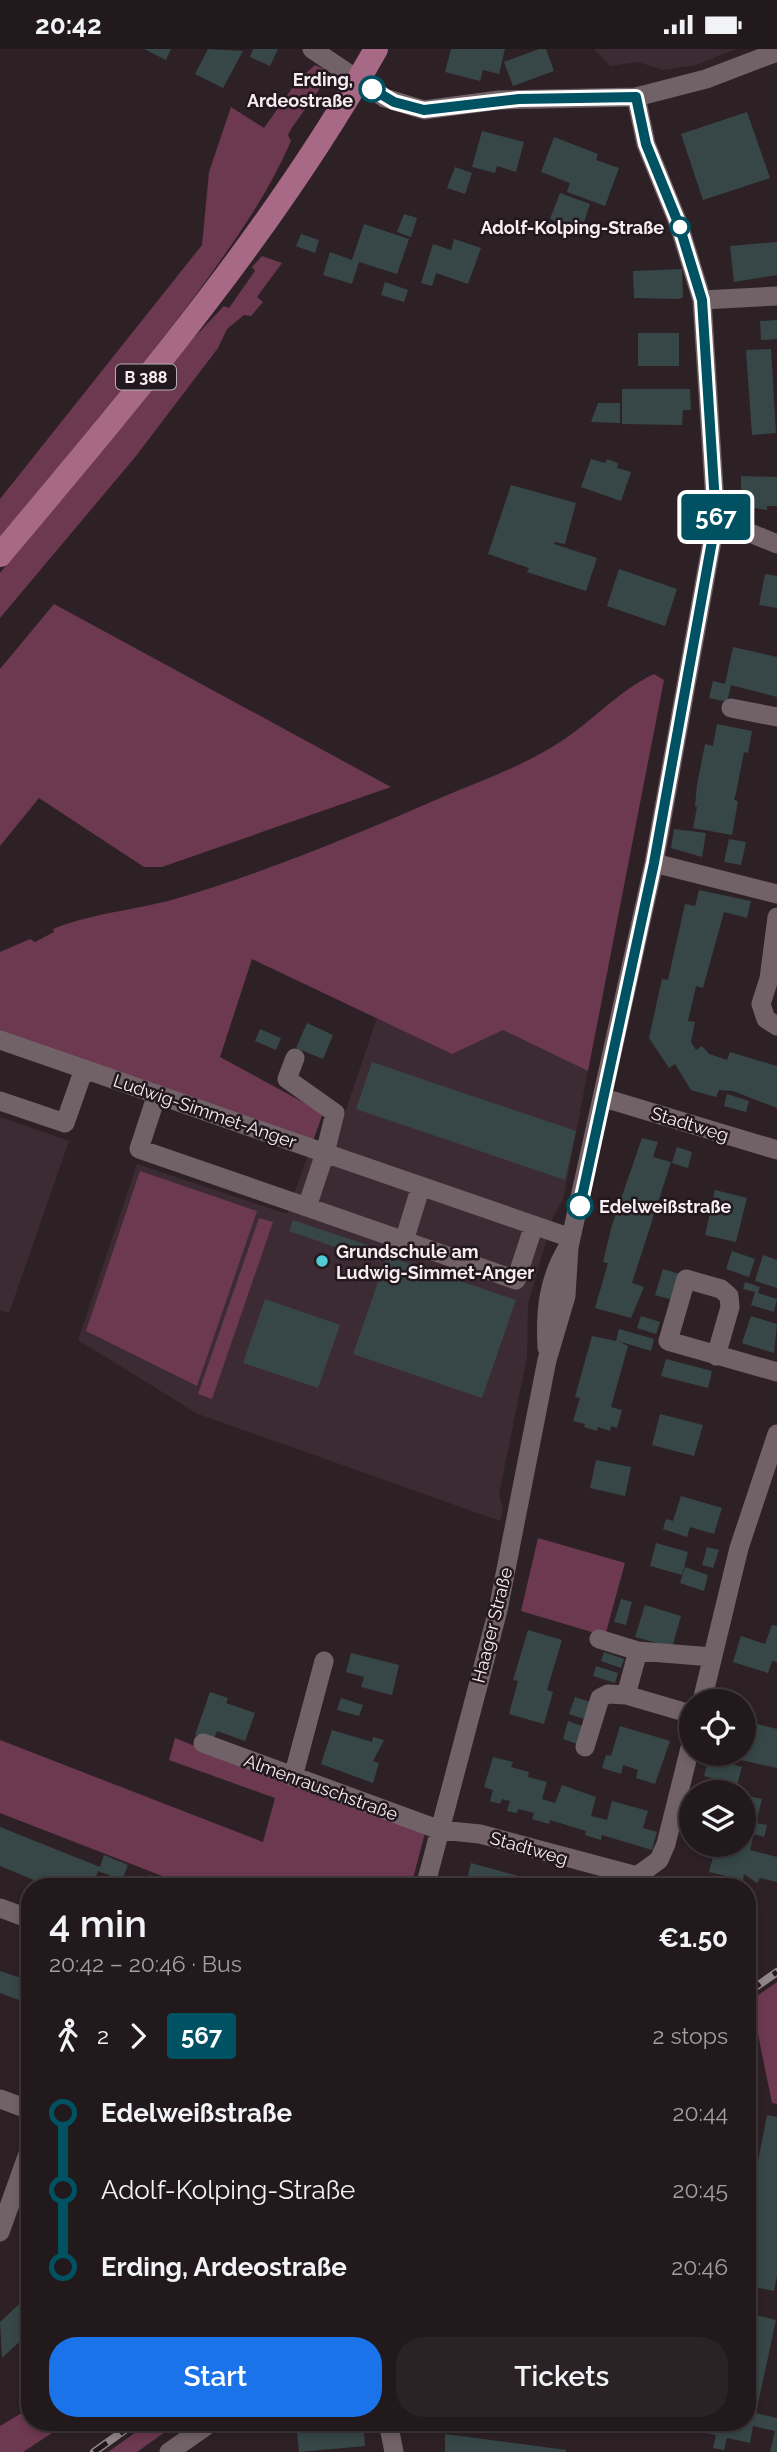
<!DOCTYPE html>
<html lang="en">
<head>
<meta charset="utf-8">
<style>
	body { margin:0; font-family:Raleway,sans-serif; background:#2a2225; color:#f1f3f6; height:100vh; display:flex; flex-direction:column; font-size:26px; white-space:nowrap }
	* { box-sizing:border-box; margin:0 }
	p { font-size:23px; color:#a2a0a3 }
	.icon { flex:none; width:38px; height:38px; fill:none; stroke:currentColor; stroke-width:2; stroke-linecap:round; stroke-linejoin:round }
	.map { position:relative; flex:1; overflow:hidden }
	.drawer { position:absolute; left:21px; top:1829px; width:735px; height:553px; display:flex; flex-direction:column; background:#22191c; border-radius:28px; box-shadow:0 4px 10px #0003,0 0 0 2px #3f383b }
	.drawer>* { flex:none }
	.badge { padding:0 14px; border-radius:5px; font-size:24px; line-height:46px }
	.tools { position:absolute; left:679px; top:1640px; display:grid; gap:14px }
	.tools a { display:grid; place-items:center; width:77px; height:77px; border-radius:50%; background:#22191c; box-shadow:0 4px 10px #0003,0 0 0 2px #3f383b; font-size:35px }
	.map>.badge { position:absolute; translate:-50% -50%; box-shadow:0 0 0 4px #fff }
	.legs { display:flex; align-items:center; gap:10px; height:77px; padding:0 28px; font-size:23px }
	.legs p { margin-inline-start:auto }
	.headline { display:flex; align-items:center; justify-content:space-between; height:119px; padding:0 28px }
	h1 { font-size:38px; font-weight:600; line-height:52px }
	.button { display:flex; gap:14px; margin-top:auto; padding:14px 28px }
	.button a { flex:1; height:80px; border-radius:28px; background:#1a73e8; color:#fff; font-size:28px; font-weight:600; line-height:80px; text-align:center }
	.button a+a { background:#2a2225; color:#f1f3f6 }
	ul { padding:0 28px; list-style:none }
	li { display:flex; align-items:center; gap:24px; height:77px; font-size:26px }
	li i { display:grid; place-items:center; width:10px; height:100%; margin:0 9px; background:currentColor }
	li i::after { content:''; width:18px; height:18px; margin:-9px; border:5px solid; border-radius:50%; background:#22191c }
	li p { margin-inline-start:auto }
	li:first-child i { background:linear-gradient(#0000 50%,currentColor 0) }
	li:last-child i { background:linear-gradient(currentColor 50%,#0000 0) }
	.status { display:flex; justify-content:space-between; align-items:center; height:49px; padding:0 35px; background:#22191c; direction:ltr }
	.status svg { height:19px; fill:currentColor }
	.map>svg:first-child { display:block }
</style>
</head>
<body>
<div class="status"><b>20:42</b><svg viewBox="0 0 49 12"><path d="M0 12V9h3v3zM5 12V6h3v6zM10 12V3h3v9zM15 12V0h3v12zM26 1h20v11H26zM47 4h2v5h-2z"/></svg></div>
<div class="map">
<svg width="777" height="2403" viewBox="0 0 777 2403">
	<rect width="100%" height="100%" fill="#2d2126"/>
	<path fill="#3d2b33" d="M594,0H736L696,16L663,21L638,13L610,17Z
		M396,913L503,981L588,1022L563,1151L553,1168L528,1255L527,1308L499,1445L503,1460L500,1472L198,1365L78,1291L137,1115L287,1165L313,1092L333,1099Z
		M0,1068L69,1092L9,1264L0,1261Z"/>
	<path fill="#6c3951" d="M315,16L324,20L328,28L291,80L288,86L291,92C266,150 229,200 192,251C131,332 65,410 0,488V450L202,196L209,123L231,58L264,79L298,31Z
		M262,207L282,214L257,248L263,253L251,267L244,266L227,280L218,299L136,407L0,569V524L183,300L224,257L229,259L255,222L252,218Z
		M54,555L391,738L162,818H144L39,749L0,797V620Z
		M654,625L664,631L588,1022L503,981L452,1005L252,910L220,1008L323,1064L313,1092L0,982V903L30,890L35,893L54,883L53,880C95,863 140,861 182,848C271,821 360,784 445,747C483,731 525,716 560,693C593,672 618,642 654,625Z
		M140,1122L257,1162L197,1337L86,1282Z
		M259,1169L273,1173L212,1350L198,1345Z
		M538,1489L625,1514L605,1587L521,1562Z
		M175,1689L313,1745L425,1784L411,1837H188L0,1764V1691L263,1793L275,1749L169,1711Z
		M777,1933V2055L772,2054L751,1951Z
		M30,2359V2373H69L23,2403H0V2377Z
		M150,2373H179L137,2403H108Z"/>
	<path fill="#374748" d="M144,0H171L166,11Z
		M208,0L243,2L223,39L195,25Z
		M253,0H278L270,17L250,8Z
		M451,0H505L499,25L483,21L480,32L445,23Z
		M539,0H546L554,22L513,37L504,13Z
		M747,63L770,129L703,151L681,85Z
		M482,82L524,93L516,123L497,117L495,124L472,118Z
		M554,88L598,105L596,111L619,119L605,157L567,143L570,134L541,123Z
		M455,118L472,124L465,145L447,139Z
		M560,144L590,155L581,182L550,170Z
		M404,165L417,169L411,188L397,183Z
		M364,175L409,190L397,225L359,213L352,235L323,226L330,203L352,211Z
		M301,185L319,191L315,204L296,197Z
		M454,190L481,199L468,235L436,224L432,237L421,234L433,195L451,201Z
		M777,193V226L734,233L730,197Z
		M682,220L683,248L680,250L634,249L633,222Z
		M385,233L408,241L404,253L381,246Z
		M777,271V290L761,291L760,272Z
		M638,284H679V317H638Z
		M771,300L776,384L752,386L746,301Z
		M622,340H690L691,361H683L682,376L622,375Z
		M598,354H620V374L591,373Z
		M591,410L605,414L607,410L618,414L617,419L631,423L621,452L581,438Z
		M741,427L777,428V457H767V461L741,457Z
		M511,436L576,454L565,495L555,493L554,495L597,509L586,542L527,523L529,519L488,505Z
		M619,520L677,540L665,577L607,557Z
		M765,525L777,527V559L759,556Z
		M733,598L777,608V648L731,636L727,653L709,649L713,632L725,635Z
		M717,675L752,682L748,704L744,703L736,744L734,751L738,752L732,786L693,779L697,758L695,757L697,736L705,695L713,697Z
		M674,780L706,784L702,808L671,799Z
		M729,790L746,793L741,816L724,813Z
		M699,841L751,852L747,869L724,863L703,939L696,937L688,972L695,973L691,993L696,1001L702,997L709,1005L727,1011L730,1003L777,1017V1059L733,1042L719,1041L716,1048L691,1041L675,1015L669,1019L649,989L662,930L668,931L685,855L695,857Z
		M307,974L333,986L323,1010L296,999Z
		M260,980L281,989L276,1001L255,992Z
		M372,1013L576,1082L565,1131L356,1060Z
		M727,1045L749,1052L746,1063L724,1057Z
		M642,1089L658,1093L653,1108L671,1113L632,1234L644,1238L631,1269L595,1259L608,1214L603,1213L612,1176Z
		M677,1098L692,1103L688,1119L672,1114Z
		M715,1141L747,1149L736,1193L705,1186Z
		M293,1171L382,1201L378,1213L289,1182Z
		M732,1202L755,1210L749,1228L726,1220Z
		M763,1206L777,1211V1239L755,1232Z
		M387,1207L516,1251L482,1349L353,1305Z
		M663,1220L680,1225L673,1251L655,1246Z
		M745,1233L760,1238L758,1244L777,1250L774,1263L751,1256L755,1243L743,1240Z
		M265,1250L340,1276L318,1339L243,1314Z
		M641,1267L660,1273L656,1285L637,1279Z
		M751,1267L777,1275L774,1304L742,1294Z
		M619,1280L654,1290L651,1302L618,1292L628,1297L611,1358L622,1361L617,1379L611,1377L610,1382L598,1378L597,1382L584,1378L585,1375L573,1372L580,1349L575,1348L592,1287L616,1292Z
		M666,1310L712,1322L708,1339L661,1327Z
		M660,1365L703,1376L694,1407L652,1396Z
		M596,1411L631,1418L625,1447L590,1439Z
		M681,1447L722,1459L714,1485L690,1478L687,1488L663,1480L666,1470L673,1472Z
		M656,1494L688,1503L682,1526L650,1517Z
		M707,1498L719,1501L713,1519L702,1516Z
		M685,1518L708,1526L704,1542L680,1534Z
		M621,1550L632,1553L626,1576L614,1573Z
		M645,1556L681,1567L672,1598L635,1588Z
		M772,1576L777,1577V1613L772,1612L768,1624L733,1613L741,1587L765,1595Z
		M528,1581L562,1591L547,1641L553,1643L544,1675L509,1665L518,1632L513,1631Z
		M604,1603L624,1610L621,1619L601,1612Z
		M351,1604L399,1616L392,1646L361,1638L364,1628L346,1623Z
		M596,1617L618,1624L615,1634L593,1627Z
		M210,1643L228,1649L226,1654L255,1664L245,1692L217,1682L213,1692L195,1686Z
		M575,1648L590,1653L584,1670L569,1665Z
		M341,1649L363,1656L359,1667L337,1661Z
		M568,1672L582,1677L577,1695L563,1690Z
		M745,1672L777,1680V1719L736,1710L737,1704H744Z
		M620,1677L670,1692L655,1735L636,1729L638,1721L623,1716L621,1725L602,1719L606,1706L611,1707Z
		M332,1681L372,1693L373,1688L384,1691L373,1712L379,1714L373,1734L321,1715Z
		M493,1708L513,1713L511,1718L529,1723L528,1728L547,1733L542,1750L555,1754L562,1736L596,1748L591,1767L607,1771L612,1752L648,1762L643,1779L657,1783L652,1801L602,1786L601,1791L585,1786L586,1782L550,1771L549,1775L532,1770L534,1764L518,1760L517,1764L507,1762L510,1752L502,1750L500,1755L490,1752L493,1741L484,1738Z
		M709,1709L742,1718L737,1736L704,1727Z
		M744,1746L762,1750L756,1774L767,1776L764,1788L754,1785L750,1801L777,1808V1833L760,1829L757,1834L744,1825L743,1831L709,1823L716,1796H744Z
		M690,1756H691V1789L683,1787Z
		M0,1778L100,1818L104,1806L128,1816L122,1831L98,1822L92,1838H51L0,1817Z
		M471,1814L544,1834L543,1838H465Z
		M149,1826L165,1832L163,1838H145Z
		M0,1922L30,1932V1955L0,1944Z
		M30,2000V2031L19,2027Z
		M767,2066L777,2068V2226L774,2242L749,2237L752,2222L747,2221V2169Z
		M30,2245V2283L2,2309L0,2273Z
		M747,2264L776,2271L756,2364L777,2369V2403H770L775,2382L753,2377L750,2394L727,2389L724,2401L713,2399L716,2386L691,2381L692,2373H747Z
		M296,2373H363L365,2397L299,2403Z
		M445,2385L566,2401V2403H445Z"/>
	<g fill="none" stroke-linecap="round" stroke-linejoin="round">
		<path stroke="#716268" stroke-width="19" d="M312,0L385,49L424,61L499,51L636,48L706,30L777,3
			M702,251L777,247
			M716,470L777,495
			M731,659L777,668
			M654,814L777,845
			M777,868L769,930L761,955L766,970L777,977
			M0,991L84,1020L65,1074L0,1052
			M84,1020L325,1104L335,1064L287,1030L295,1009
			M157,1045L139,1100L307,1158
			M604,1049L777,1101
			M534,1176L516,1231L307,1158L325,1104L571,1189
			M404,1192L421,1137
			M547,1299C545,1261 548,1231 568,1198
			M716,1307L730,1258L729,1247L721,1240L686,1230L668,1292L777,1323
			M599,1590L638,1602
			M702,1652L739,1499L777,1385
			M691,1665L626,1646L638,1602L712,1608
			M203,1694L440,1781L480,1785L637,1827L659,1811L666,1795L691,1695
			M585,1698L600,1649L608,1645L626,1646
			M293,1728L324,1612
			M425,1838L498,1561L547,1311L566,1247L569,1198L654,814L716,470L702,251L679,176L646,95L636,48
			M0,1859L30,1870
			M0,2050L30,2061
			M0,2183L30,2099
			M388,2373L394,2403
			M169,2403L212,2373"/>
		<path stroke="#a86986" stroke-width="24" d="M0,506C134,346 273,183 376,0"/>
		<g stroke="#91878b" stroke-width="8">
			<path id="rail" d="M747,1944L777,1923
				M94,2403L136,2373"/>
		</g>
		<use href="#rail" stroke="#23181d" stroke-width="5" stroke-dasharray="16" stroke-linecap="butt"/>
	</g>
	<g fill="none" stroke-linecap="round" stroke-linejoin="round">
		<g stroke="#fff" stroke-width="16">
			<path id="line-1" d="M372,40L394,53L424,61L519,50L636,48L646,95L679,176L702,251L716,470L654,814L580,1157"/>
		</g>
		<use href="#line-1" stroke="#005262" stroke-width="10"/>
	</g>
	<g fill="#fff" stroke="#005262" stroke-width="3.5">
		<circle cx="372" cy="40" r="12"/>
		<circle cx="680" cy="178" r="9"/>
		<circle cx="580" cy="1157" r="12"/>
	</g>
	<circle fill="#51ccd4" stroke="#23181d" stroke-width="2.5" cx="322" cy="1212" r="7"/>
	<g text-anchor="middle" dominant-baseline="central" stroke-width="5" stroke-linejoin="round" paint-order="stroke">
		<rect fill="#23181d" stroke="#b7aeb1" stroke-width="2" x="116" y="315.5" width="60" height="25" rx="5"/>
		<g font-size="16" font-weight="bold" fill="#f6eef1">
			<text x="146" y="328">B 388</text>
		</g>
		<g font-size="18" font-weight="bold" fill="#f6eef1" stroke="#23181d" text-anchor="end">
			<text x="353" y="30">Erding,<tspan x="353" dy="21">Ardeostraße</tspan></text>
			<text x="664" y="178">Adolf-Kolping-Straße</text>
			<text x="599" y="1157" text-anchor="start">Edelweißstraße</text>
		</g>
		<g font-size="18" fill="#f6eef1" stroke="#23181d">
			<text transform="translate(205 1062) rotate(19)">Ludwig-Simmet-Anger</text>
			<text transform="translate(690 1075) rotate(17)">Stadtweg</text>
			<text transform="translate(492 1576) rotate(-76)">Haager Straße</text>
			<text transform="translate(321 1738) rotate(20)">Almenrauschstraße</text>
			<text transform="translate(529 1799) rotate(16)">Stadtweg</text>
		</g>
		<g font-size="18" font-weight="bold" fill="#f6eef1" stroke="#23181d" text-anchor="start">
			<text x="336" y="1202">Grundschule am<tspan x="336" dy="21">Ludwig-Simmet-Anger</tspan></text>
		</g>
	</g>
</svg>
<div class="tools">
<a><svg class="icon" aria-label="locate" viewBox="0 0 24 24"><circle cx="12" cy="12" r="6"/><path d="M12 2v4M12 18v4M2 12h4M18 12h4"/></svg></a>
<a><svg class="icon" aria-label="layers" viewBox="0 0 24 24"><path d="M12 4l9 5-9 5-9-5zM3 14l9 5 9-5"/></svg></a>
</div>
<b class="badge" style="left:716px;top:468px;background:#005262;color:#fff">567</b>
<section class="drawer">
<div class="headline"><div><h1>4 min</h1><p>20:42 – 20:46 · Bus</p></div><b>€1.50</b></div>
<div class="legs"><svg class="icon" aria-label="walk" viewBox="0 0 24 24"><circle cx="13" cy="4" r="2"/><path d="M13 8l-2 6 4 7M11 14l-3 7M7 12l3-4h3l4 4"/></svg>2<svg class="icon" aria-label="forward" viewBox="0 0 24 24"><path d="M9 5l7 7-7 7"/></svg><b class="badge" style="background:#005262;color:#fff">567</b><p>2 stops</p></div>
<ul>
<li><i style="color:#005262"></i><b>Edelweißstraße</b><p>20:44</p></li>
<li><i style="color:#005262"></i><span>Adolf-Kolping-Straße</span><p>20:45</p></li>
<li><i style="color:#005262"></i><b>Erding, Ardeostraße</b><p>20:46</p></li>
</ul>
<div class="button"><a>Start</a><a>Tickets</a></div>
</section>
</div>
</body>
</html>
